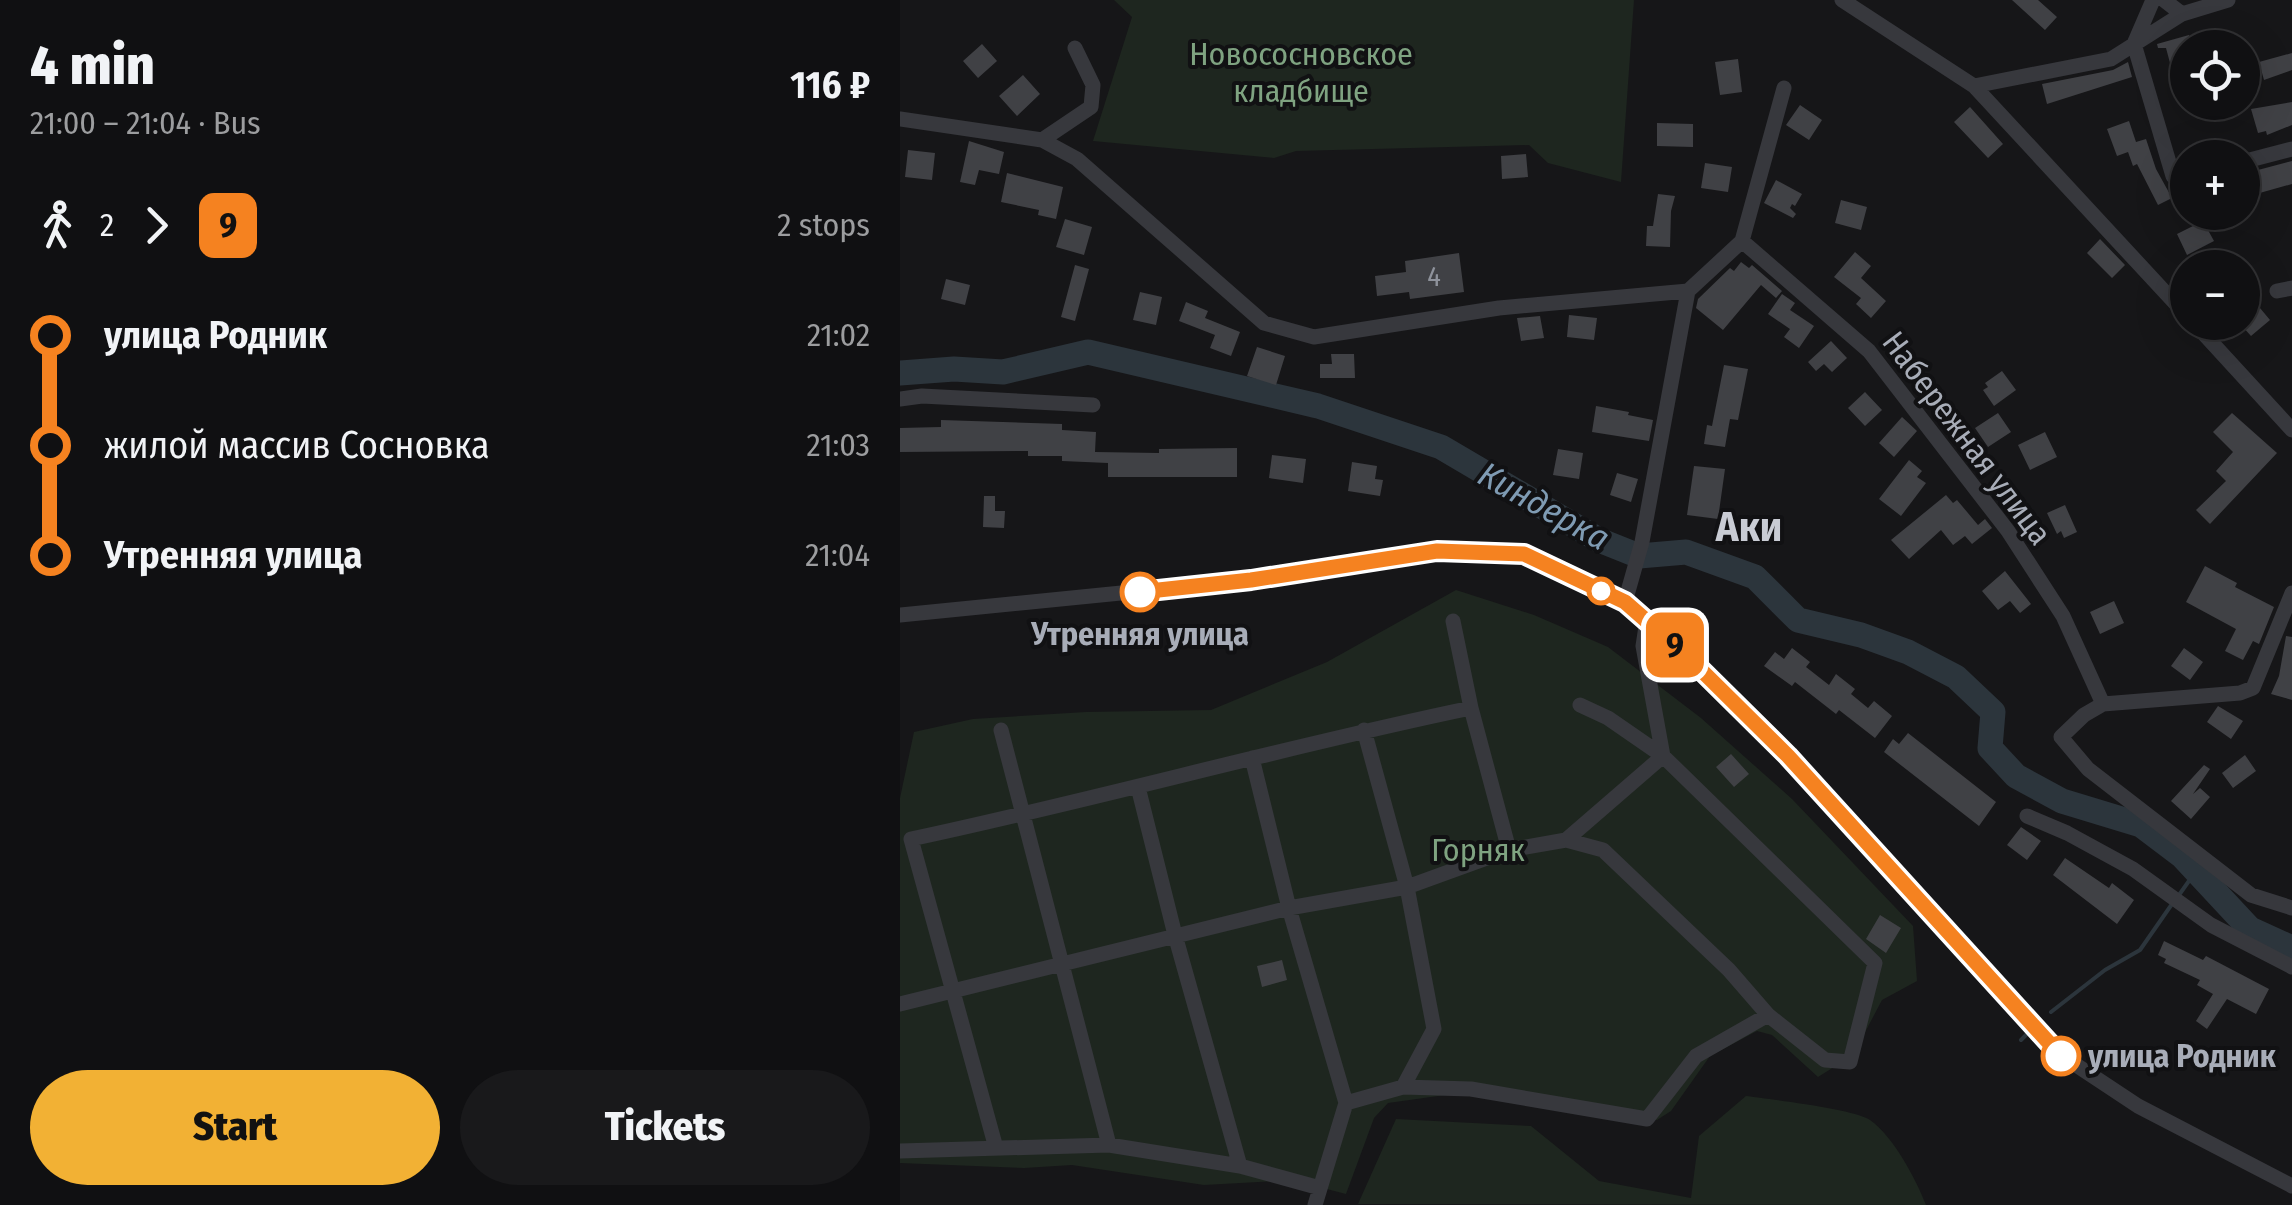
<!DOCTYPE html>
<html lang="en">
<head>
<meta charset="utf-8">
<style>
	body { margin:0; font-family:"Fira Sans Condensed",sans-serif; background:#19191b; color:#f1f3f6; height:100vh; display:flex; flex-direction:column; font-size:38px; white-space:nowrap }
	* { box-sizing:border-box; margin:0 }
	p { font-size:32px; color:#9c9d9f }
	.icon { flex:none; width:55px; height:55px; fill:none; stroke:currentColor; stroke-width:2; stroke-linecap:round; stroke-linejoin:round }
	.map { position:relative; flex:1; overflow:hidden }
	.drawer { display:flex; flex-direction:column; background:#101012; width:900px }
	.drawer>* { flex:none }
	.badge { padding:0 20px; border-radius:15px; font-size:35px; line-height:65px }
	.tools { position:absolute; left:1270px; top:30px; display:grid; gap:20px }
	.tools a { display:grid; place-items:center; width:90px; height:90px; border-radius:50%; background:#101012; box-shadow:0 10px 40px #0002,0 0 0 2px #303032; font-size:50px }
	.map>.badge { position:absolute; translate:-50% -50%; box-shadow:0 0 0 5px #fff }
	.legs { display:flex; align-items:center; gap:15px; height:110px; padding:0 30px; font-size:32px }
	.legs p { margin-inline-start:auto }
	.overview { display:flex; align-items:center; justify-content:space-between; height:170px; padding:0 30px }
	h1 { font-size:55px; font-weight:800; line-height:75px }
	.cta { display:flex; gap:20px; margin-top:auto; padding:20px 30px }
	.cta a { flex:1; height:115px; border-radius:60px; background:#f2b134; color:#111; font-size:40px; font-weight:800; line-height:115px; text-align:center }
	.cta a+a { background:#19191b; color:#f1f3f6 }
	ul { padding:0 30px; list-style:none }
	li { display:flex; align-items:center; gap:35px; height:110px; font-size:38px }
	li i { display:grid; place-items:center; width:15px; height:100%; margin:0 12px; background:currentColor }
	li i::after { content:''; width:25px; height:25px; margin:-12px; border:8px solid; border-radius:50%; background:#101012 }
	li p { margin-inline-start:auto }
	li:first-child i { background:linear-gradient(#0000 50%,currentColor 0) }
	li:last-child i { background:linear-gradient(currentColor 50%,#0000 0) }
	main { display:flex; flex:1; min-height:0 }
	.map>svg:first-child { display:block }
</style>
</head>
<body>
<main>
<section class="drawer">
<div class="overview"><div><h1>4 min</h1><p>21:00 – 21:04 · Bus</p></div><b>116 ₽</b></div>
<div class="legs"><svg class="icon" aria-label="walk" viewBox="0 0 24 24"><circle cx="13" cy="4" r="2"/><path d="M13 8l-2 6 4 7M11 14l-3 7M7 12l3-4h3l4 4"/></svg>2<svg class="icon" aria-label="forward" viewBox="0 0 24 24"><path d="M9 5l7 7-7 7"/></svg><b class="badge" style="background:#f58220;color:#111">9</b><p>2 stops</p></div>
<ul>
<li><i style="color:#f58220"></i><b>улица Родник</b><p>21:02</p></li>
<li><i style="color:#f58220"></i><span>жилой массив Сосновка</span><p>21:03</p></li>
<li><i style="color:#f58220"></i><b>Утренняя улица</b><p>21:04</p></li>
</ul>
<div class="cta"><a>Start</a><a>Tickets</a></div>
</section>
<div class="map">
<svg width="1392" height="1205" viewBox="0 0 1392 1205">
	<rect width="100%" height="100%" fill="#161618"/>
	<path fill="#1e261f" d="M214,0H734L721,182L648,163L629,145L396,151L374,158L193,141L232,17Z
		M556,590L634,615L708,647L801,718L892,799L1013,926L1017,981L982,1000L953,1055L918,1077L872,1035L857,1031L810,1056L771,1111L757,1120L685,1104L588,1089L488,1103L474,1118L446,1194L392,1180L304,1185L172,1165L124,1168L0,1163V798L14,732L73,719L186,712L311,710L427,662Z
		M846,1096C868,1099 955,1109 970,1120C993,1136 1016,1179 1026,1205L458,1204L496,1119L631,1126L699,1181L791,1198L799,1136Z"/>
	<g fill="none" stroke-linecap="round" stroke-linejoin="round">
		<path stroke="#2c353c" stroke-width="4" d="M1279,895L1296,871
			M1151,1012L1205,970L1240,950L1272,904
			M1121,1040L1129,1032"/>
		<path stroke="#2c353c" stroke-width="25" d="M0,373L54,369L103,372L188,352L418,406L541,447L699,540L739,556L786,552L855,577L898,620L961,635L1008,652L1056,677L1093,712L1090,748L1116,776L1162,801L1241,825L1282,856L1350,929L1392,948"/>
	</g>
	<path fill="#404145" d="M1112,0H1138L1157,17L1145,30Z
		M1289,35L1292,48H1288V75L1274,78L1266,48H1258L1257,44Z
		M82,44L97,61L78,78L63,61Z
		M1392,53V70L1364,80L1359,62Z
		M838,59L842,92L820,95L815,62Z
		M1228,62L1232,77L1147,104L1142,84L1213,70Z
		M123,75L140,94L117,116L99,96Z
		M1392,102V125L1367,135L1366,131L1358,133L1351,109Z
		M900,105L922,120L909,140L886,125Z
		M1070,107L1103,144L1088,158L1054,122Z
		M1229,121L1236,142L1246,139L1256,169L1272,198L1258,205L1237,164L1233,166L1228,152L1217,156L1207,129Z
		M757,123L793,124V147L757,146Z
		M69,141L104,152L99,174L79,170L75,185L60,182Z
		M8,150L35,153L32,180L5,177Z
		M626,154L628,177L602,179L601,156Z
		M1392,161V184L1349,196L1343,174Z
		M805,163L832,167L828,192L801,188Z
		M107,173L163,187L156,219L138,215L139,210L101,202Z
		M876,180L902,194L895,206L892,204L890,208L896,214L893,218L864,203Z
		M758,194L775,196L771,211L770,247L746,246L747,226H753Z
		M941,200L967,207L961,230L935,223Z
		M165,219L192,227L184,255L156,247Z
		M1303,221L1314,241L1287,255L1277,234Z
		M1200,239L1225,265L1212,278L1187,253Z
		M955,252L971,266L961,278L986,301L971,318L956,304L961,298L934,277Z
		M559,253L564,292L510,299L509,292L477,296L475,276L506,272L505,261Z
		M841,262L849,268L852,265L882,291L876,298L861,285L823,330L796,308L798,299L830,268L834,271Z
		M175,265L189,269L175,321L161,317Z
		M46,279L70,285L65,305L41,299Z
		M240,292L262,297L256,325L233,320Z
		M882,294L895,303L890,310L914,326L899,348L884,337L890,329L868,314Z
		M286,302L308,311L305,318L340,332L331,356L310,348L315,335L279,321Z
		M1355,302L1370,320L1351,336L1342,326V314Z
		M669,315L697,318L694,340L667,337Z
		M640,316L644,338L621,341L617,318Z
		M931,341L947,358L932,372L924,364L916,371L908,362Z
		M357,347L385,356L376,385L347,376Z
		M431,354H454L455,378H420V364H432Z
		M824,365L848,369L838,420L830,419L825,447L804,444L807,425L812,426Z
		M1102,371L1116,390L1094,406L1083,390L1088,387L1085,383Z
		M965,392L982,410L965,426L948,408Z
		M696,406L729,412L728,415L753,420L749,441L692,432Z
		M1098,413L1111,432L1088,447L1075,428Z
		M1332,413L1377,453L1310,524L1296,510L1326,481L1316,471L1333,452L1313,432Z
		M1002,417L1017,431L994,457L979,443Z
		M41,420L162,424V430L196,432L195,452L259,453V449L337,448V477H208V463L162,461V456H128V451L0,452V428L41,427Z
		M1145,432L1157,457L1130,470L1118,445Z
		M658,449L683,453L679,479L653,475Z
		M372,455L406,459L403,483L369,478Z
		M1009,460L1022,471L1017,477L1026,483L1001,516L979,499Z
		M452,462L477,466L475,479L483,480L480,496L448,491Z
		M794,466L825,469L818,519L787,515Z
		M717,473L738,479L731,502L710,495Z
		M1046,495L1053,503L1057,500L1078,525L1085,519L1092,528L1072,544L1065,536L1053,545L1041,530L1009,559L991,540Z
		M84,496H95V511H105L104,528L83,527Z
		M1165,505L1177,532L1164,538L1161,531L1157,534L1147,513Z
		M1305,566L1337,583L1335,587L1374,607L1359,644L1353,641L1343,660L1325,651L1336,629L1286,602Z
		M1105,571L1131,604L1120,613L1110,601L1098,610L1082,591Z
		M1214,601L1224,623L1200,634L1190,612Z
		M1386,636L1392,637V700L1371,694L1379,676Z
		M892,648L910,662L906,667L929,685L936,674L955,689L951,694L968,708L974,701L992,716L975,738L939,710L936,714L895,682L892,686L864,666L875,652L884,659Z
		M1284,648L1303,662L1290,680L1271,666Z
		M1318,706L1343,721L1331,739L1307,722Z
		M1008,733L1096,802L1079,826L984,752L993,739L999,744Z
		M831,754L849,774L834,787L816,767Z
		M1345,755L1356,771L1333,788L1322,773Z
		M1304,765L1310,769L1293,794L1300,788L1310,797L1291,819L1271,801Z
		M1121,827L1141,841L1127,860L1107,845Z
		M1165,858L1209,888L1212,883L1234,900L1217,924L1153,875Z
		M980,915L1001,928L986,953L966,939Z
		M1264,941L1303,960L1306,956L1369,989L1356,1014L1327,999L1307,1029L1296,1021L1313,994L1297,985L1300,980L1264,963L1266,959L1258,955Z
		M382,960L387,980L362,987L357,966Z"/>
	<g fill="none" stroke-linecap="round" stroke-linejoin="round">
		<path stroke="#37383d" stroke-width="15" d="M942,0L1074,86L1288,317
			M1264,0L1282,14
			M1234,44L1273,176L1288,173
			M1234,44L1253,0
			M1074,86L1211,59L1282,14L1328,0
			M0,119L142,140L177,159L364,323L414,337L599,308L788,291
			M142,140L191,107L193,85L175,48
			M1342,162L1392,149
			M842,241L969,351L1108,531L1163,616L1203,704
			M1377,291L1392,288
			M1293,322L1392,430
			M0,399L22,396L193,405
			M1392,593L1353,688L1340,693L1203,704L1184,715L1161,737L1188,769L1351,895L1392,908
			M725,602L742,542L788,291L842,241L884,88
			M0,615L351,580L537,551L624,554L725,602L790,659L889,756L1161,1055L1238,1106L1392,1186
			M553,621L571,708
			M101,730L209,1145
			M464,730L507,887L534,1029L503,1087
			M352,758L389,908L446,1103
			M238,787L275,935L340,1166
			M1127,816L1167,833L1233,869L1311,925L1392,967
			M666,840L763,756L708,718L680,705
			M0,1004L389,908L507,887L609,850L666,840L703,850L829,970L868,1015L925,1060L950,1062L975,963L763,756L743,646L747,620
			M96,1148L11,839C199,799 383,747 571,708L609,850
			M0,1151L209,1145L340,1166L420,1188
			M415,1205L446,1103L503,1087L571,1089L747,1119L796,1056L868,1015"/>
	</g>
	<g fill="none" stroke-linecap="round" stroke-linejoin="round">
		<g stroke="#fff" stroke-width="22">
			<path id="line-1" d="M240,592L351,580L537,551L624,554L725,602L790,659L888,756L1161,1056"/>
		</g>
		<use href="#line-1" stroke="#f58220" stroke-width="15"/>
	</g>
	<g fill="#fff" stroke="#f58220" stroke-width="5">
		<circle cx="701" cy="591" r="12"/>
		<circle cx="240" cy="592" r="18"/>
		<circle cx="1161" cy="1056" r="18"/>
	</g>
	<g text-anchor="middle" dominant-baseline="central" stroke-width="8" stroke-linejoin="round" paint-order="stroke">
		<g font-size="28" fill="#8e929b">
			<text x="534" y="276">4</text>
		</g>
		<g font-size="32" fill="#7fa381" stroke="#111113">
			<text x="401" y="54">Новососновское<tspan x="401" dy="37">кладбище</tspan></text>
			<text x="578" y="850">Горняк</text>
		</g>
		<g font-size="32" fill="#a8adb8" stroke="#111113">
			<text transform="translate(1067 438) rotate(53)">Набережная улица</text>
		</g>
		<g font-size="32" font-weight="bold" fill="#a8adb8" stroke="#111113">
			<text x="240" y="634">Утренняя улица</text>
			<text x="1188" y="1056" text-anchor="start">улица Родник</text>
		</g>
		<g font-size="35" font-style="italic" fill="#7f9bb3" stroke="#111113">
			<text transform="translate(644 506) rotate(29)">Киндерка</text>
		</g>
		<g font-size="42" font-weight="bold" fill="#c9ccd4" stroke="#111113">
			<text x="849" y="527">Аки</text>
		</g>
	</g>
</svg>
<div class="tools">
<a><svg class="icon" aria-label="locate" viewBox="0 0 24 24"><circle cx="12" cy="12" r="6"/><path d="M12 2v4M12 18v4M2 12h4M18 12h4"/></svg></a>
<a>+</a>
<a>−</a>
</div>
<b class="badge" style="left:775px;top:645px;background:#f58220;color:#111">9</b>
</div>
</main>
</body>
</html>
